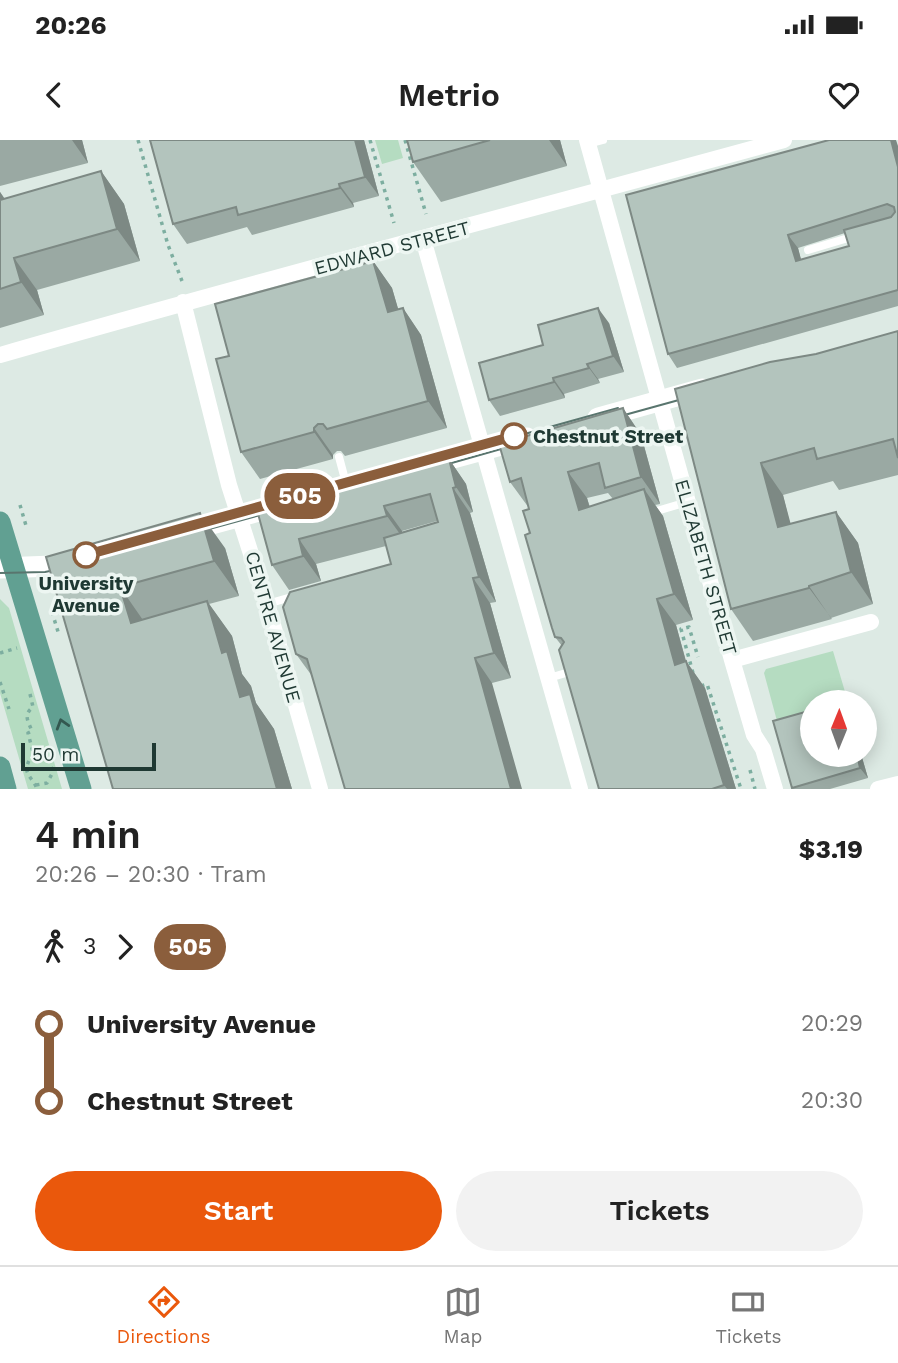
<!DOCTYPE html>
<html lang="en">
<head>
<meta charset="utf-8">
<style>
	body { margin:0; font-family:"Work Sans",sans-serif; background:#f2f2f2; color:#222; height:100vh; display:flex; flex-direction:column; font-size:26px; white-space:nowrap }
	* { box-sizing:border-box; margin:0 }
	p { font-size:23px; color:#767676 }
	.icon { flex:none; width:38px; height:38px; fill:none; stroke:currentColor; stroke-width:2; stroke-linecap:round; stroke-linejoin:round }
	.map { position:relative; height:649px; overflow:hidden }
	.details { display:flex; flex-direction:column; background:#fff; flex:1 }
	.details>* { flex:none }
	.badge { padding:0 14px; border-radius:23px; font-size:24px; line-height:46px }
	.needle { width:46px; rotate:1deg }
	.fabs { position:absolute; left:800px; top:550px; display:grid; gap:14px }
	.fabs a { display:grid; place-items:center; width:77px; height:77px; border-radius:50%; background:#fff; box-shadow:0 4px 18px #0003; font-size:35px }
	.scale { position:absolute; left:21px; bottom:18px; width:135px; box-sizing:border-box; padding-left:7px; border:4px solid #1f3933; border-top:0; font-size:19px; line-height:24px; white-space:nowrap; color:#1f3933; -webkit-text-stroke:5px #edf6f2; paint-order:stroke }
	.map>.badge { position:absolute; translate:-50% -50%; box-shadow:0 0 0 4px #fff }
	.legs { display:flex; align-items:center; gap:10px; height:77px; padding:0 35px; font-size:23px }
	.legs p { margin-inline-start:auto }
	.headline { display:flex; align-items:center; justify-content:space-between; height:119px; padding:0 35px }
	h1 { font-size:38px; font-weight:600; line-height:52px }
	.button { display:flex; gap:14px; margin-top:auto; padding:14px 35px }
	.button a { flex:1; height:80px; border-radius:42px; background:#ea580c; color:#fff; font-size:28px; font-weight:600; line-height:80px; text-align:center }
	.button a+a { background:#f2f2f2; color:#222 }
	ul { padding:0 35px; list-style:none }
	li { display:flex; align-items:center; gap:24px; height:77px; font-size:26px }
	li i { display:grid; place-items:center; width:10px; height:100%; margin:0 9px; background:currentColor }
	li i::after { content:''; width:18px; height:18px; margin:-9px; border:5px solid; border-radius:50%; background:#fff }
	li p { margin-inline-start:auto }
	li:first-child i { background:linear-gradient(#0000 50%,currentColor 0) }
	li:last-child i { background:linear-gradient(currentColor 50%,#0000 0) }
	.status { display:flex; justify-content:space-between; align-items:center; height:49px; padding:0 35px; background:#fff; direction:ltr }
	.status svg { height:19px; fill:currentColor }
	header { display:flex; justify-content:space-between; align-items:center; height:91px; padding:0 35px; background:#fff; font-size:32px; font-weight:600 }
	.dock { display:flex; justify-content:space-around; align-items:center; height:98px; border-top:2px solid #e0e0e0; background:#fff; font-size:19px; color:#767676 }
	.dock a { display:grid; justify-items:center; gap:4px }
	.dock .on { color:#ea580c }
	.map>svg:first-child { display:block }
</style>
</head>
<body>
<div class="status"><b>20:26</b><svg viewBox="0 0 49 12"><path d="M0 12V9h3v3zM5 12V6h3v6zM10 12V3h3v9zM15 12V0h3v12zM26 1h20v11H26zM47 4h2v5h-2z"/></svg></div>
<header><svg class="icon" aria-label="back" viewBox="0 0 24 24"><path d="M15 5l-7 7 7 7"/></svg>Metrio<svg class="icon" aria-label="heart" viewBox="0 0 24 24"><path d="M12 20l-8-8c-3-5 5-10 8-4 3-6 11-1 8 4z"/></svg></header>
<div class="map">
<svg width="898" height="649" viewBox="0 0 898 649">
	<rect width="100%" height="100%" fill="#ddeae4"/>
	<path fill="#b5dcc1" d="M375,0H398L403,18L382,24Z
		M0,459L9,468L62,649H28L0,553Z
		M833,511L848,562H812V583L780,592L764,533L766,529Z"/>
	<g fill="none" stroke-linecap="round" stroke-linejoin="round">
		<path stroke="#7daea0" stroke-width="3.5" stroke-dasharray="3.5 5" stroke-linecap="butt" d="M138,0L168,105L182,141
			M370,0L394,83
			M405,0L426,74
			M20,365L27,389
			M52,472L59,495
			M0,513L17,508
			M693,533L681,489L689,487L698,517
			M0,542L9,569
			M701,546L707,544L741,649
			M30,554L33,567C23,575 28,581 32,591L28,593L34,616
			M750,630L755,649
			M36,645L47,643L53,632L49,620L38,615L30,619C21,634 33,637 37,649"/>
		<path stroke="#fff" stroke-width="8" d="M588,4L603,0
			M808,110L855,96
			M339,317L347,347
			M650,373L687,362
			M267,464L295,456
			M549,538L576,530"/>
		<path stroke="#fff" stroke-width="16" d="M587,0L732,520L754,595L763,609L775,649
			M423,99L580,649
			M183,162L229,345L267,464L320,649
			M0,215C260,140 522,72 784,0
			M732,520L871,482
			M878,649L898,644"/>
		<path stroke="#fff" stroke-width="21" d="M598,278L702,249
			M423,326L527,298
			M183,392L284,364
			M0,428L53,426L74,421"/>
		<path stroke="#61a092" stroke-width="21" d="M0,382L81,649
			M0,627L6,649"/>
		<path stroke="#59756e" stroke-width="2" d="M610,279L697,255
			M503,300L618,268
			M434,328L519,304
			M260,367L446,316
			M191,394L275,371
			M0,433L45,432L70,427"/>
	</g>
	<path fill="#9aa9a3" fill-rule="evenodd" d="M0,0H82L88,23L0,46Z
		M364,0L379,56L353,63L354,67L252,95L247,87L187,104L173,84Z
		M407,0H560L567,26L441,62L413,22Z
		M829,0L898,6V166L677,228L668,214ZM845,93L849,106L801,120L798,108Z
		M101,31L124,64L140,121L37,150L44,175L0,188V52L5,59Z
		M373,121L392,148L398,169L403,168L421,195L447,288L345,316L341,311H337L333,315V319L260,339L241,312L229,216Z
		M609,183L624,232L598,239L600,243L564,254L565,258L500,276L489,260L543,205Z
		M898,191V335L839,350L833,341L783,355L790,384L836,372L858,403L873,464L831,478L832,479L753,501L731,469L675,249L816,214Z
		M623,268L641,295L660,364L655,365L663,376L693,480L676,485L686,521L705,548L736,649H599L562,506L555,497L530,393L529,368L510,342ZM608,353L613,359L590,367L587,358Z
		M449,319L466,344L473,372L470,373L496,462L490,463L511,538L492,543L312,536L296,514L391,424L386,406L316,424L321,441L289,450L272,425L257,370ZM437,381L438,382L402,393V391Z
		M225,408L239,456L209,464L232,496L242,534L251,546L256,563L274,589L292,649H113L46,417Z
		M861,614L868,638L830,649H793L792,648Z"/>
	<path fill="#7d8984" d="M72,0H82L88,23Z
		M355,0H364L379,56L365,37Z
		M549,0H560L567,26Z
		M891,0H896L898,6V27Z
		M101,31L124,64L140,121L117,89Z
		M339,44L353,63L354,67L340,48Z
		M0,52L13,72L0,65Z
		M788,95L798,108L805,134L796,121Z
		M14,118L37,150L44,175L21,142Z
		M373,121L392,148L407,199L388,172Z
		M403,168L421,195L447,288L428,261Z
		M598,168L609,183L624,232L613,216Z
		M587,224L598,239L600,243L589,228Z
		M553,238L564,254L565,258L554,242Z
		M623,268L641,295L660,364L641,337Z
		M314,288L333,315V319L314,292Z
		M449,319L466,344L473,372L456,347Z
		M761,323L783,355L800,419L778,387Z
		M568,332L587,358L598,397L579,370Z
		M453,348L470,373L496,462L479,437Z
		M644,349L663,376L693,480L674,454Z
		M384,366L402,391L405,401L387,376Z
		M836,372L858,403L873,464L851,432Z
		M200,373L225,408L239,456L214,421Z
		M299,399L316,424L321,441L303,416Z
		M473,438L490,463L511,538L494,513Z
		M809,446L831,478L832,479L809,448Z
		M120,447L145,483H131Z
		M657,459L676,485L694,551L675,525Z
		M207,461L232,496L242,534L251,546L256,563L274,589L292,649H277L222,513Z
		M475,518L492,543L522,649H511Z
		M686,521L705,548L736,649H727L724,645Z
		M857,614H861L868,638L860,628Z"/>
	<path fill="#b3c4bd" stroke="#7d8984" stroke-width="2" fill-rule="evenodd" d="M150,0H355L365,37L339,44L340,48L238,75L236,67L173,84Z
		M407,0H490L413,22Z
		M829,0H891L898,27V150L668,214L626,55ZM887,64L894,67L895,72L891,77L844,90L849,106L796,121L788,95Z
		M101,31L117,89L14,118L21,142L0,149V60Z
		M373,121L388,172L403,168L428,261L327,289L323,284H318L314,288V292L241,312L216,219L229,216L215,164Z
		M598,168L613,216L587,224L589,228L553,238L554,242L489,260L479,223L543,205L538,185Z
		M898,191V318L893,299L817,319L814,308L761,323L778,387L836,372L851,432L809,446V448L731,469L675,249L770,222L816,214Z
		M623,268L641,337L605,348L599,323L568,332L579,370L644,349L674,454L657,459L675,525L686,521L724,645L712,649H599L559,510L564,502L561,498L555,497L552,488L525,395L530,393L523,371L529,369L521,338L510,342L499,304Z
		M449,319L456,347L453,348L479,437L473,438L494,513L475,518L511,649H345L307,519L296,514L283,467L290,452L391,424L384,398L438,382L430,354L384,366L387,376L299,399L303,416L272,425L257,370Z
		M200,373L214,421L120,447L131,483L207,461L222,513L227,511L240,557L250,554L277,649H113L46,417Z
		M812,570V614H857L860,628L792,648L773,581Z"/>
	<defs><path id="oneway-chevron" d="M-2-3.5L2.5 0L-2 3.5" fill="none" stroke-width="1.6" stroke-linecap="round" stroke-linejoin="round" transform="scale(1.75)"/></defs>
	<use stroke="#335850" href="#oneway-chevron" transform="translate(62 584) rotate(-107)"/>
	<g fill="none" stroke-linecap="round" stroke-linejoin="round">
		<g stroke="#fff" stroke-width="16">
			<path id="line-1" d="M86,415L514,296"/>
		</g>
		<use href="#line-1" stroke="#8b5e3c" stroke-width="10"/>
	</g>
	<g fill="#fff" stroke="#8b5e3c" stroke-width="3.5">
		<circle cx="514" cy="296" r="12"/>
		<circle cx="86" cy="415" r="12"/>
	</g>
	<g text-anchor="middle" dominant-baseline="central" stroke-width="7" stroke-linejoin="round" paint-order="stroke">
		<g font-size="19" fill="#1f3933" stroke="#edf6f2">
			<text transform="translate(392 108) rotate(-15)">EDWARD STREET</text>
			<text transform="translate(706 427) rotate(74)">ELIZABETH STREET</text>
			<text transform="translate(273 487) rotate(74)">CENTRE AVENUE</text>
		</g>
		<g font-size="19" font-weight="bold" fill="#1f3933" stroke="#edf6f2" text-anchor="start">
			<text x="533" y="296">Chestnut Street</text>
			<text x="86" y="443" text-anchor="middle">University<tspan x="86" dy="22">Avenue</tspan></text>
		</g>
	</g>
</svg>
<div class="fabs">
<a><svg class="needle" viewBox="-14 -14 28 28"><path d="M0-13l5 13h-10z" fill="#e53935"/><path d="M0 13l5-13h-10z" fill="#767676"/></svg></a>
</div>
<div class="scale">50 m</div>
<b class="badge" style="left:300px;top:356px;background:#8b5e3c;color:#fff">505</b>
</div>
<section class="details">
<div class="headline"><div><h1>4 min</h1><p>20:26 – 20:30 · Tram</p></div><b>$3.19</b></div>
<div class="legs"><svg class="icon" aria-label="walk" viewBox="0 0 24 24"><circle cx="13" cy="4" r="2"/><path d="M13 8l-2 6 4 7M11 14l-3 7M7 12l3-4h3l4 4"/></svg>3<svg class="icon" aria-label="forward" viewBox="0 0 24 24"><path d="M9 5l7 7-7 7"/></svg><b class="badge" style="background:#8b5e3c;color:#fff">505</b></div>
<ul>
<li><i style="color:#8b5e3c"></i><b>University Avenue</b><p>20:29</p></li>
<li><i style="color:#8b5e3c"></i><b>Chestnut Street</b><p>20:30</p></li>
</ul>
<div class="button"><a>Start</a><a>Tickets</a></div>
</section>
<nav class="dock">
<a class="on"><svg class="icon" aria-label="directions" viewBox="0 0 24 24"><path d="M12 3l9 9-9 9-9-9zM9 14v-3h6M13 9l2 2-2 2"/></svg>Directions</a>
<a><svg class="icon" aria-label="map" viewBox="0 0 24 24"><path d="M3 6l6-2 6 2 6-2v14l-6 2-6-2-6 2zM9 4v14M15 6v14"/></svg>Map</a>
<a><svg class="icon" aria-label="tickets" viewBox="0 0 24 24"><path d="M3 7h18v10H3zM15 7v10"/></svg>Tickets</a>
</nav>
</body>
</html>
